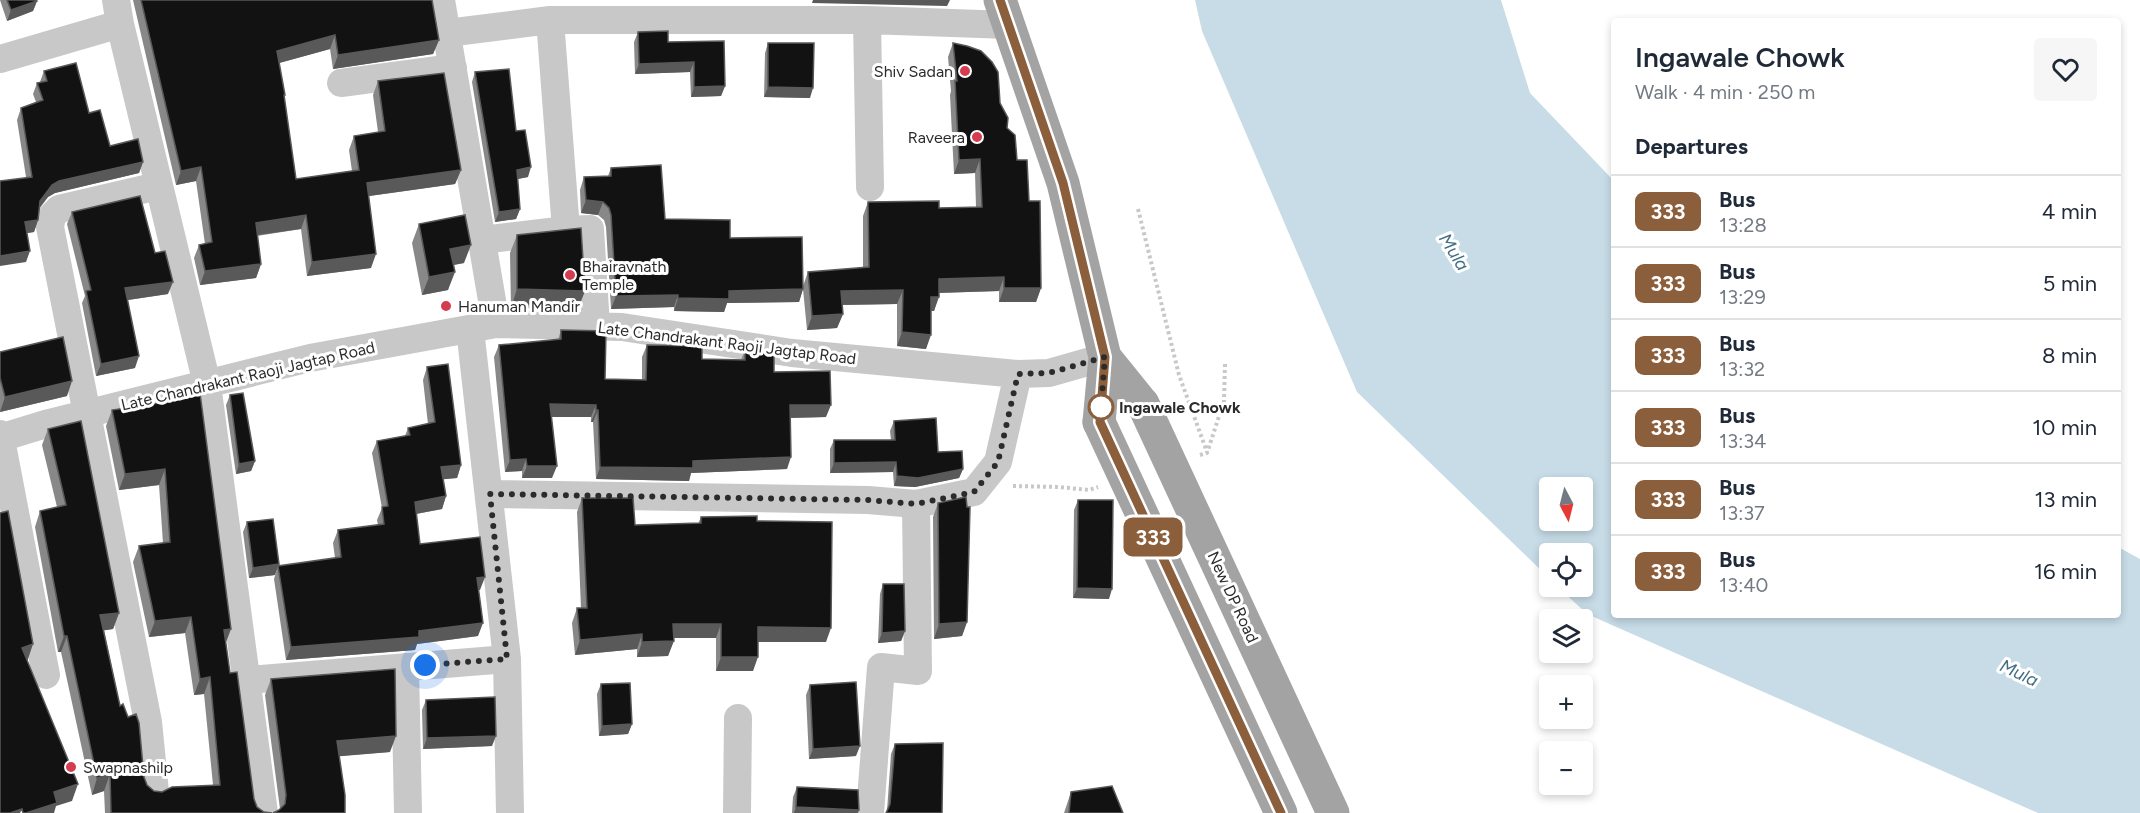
<!DOCTYPE html>
<html lang="en">
<head>
<meta charset="utf-8">
<style>
	body { margin:0; font-family:Figtree,sans-serif; background:#f6f6f7; color:#1f2937; height:100vh; display:flex; flex-direction:column; font-size:22px; white-space:nowrap }
	* { box-sizing:border-box; margin:0 }
	p { font-size:20px; color:#747a83 }
	.icon { flex:none; width:33px; height:33px; fill:none; stroke:currentColor; stroke-width:2; stroke-linecap:round; stroke-linejoin:round }
	.map { position:relative; flex:1; overflow:hidden }
	.drawer { position:absolute; left:1611px; top:18px; width:510px; height:600px; display:flex; flex-direction:column; background:#fff; border-radius:6px; box-shadow:0 3px 9px #0003 }
	.drawer>* { flex:none }
	.badge { padding:0 12px; border-radius:9px; font-size:21px; line-height:39px }
	.needle { width:39px; rotate:173deg }
	.controls { position:absolute; left:1539px; top:477px; display:grid; gap:12px }
	.controls a { display:grid; place-items:center; width:54px; height:54px; border-radius:6px; background:#fff; box-shadow:0 3px 9px #0003; font-size:30px }
	.you { position:absolute; width:30px; height:30px; margin:-15px; border:4px solid #fff; border-radius:50%; background:#1a73e8; box-shadow:0 0 0 9px #1a73e833 }
	.map>.badge { position:absolute; translate:-50% -50%; box-shadow:0 0 0 3px #fff }
	h2 { padding:0 24px; font-size:22px; line-height:54px }
	.round { display:grid; place-items:center; flex:none; width:63px; height:63px; border-radius:6px; background:#f6f6f7 }
	.summary { display:flex; align-items:center; justify-content:space-between; height:102px; padding:0 24px }
	h1 { font-size:28px; font-weight:600; line-height:45px }
	ul { padding:0; list-style:none }
	li { display:flex; align-items:center; gap:18px; height:72px; padding:0 24px; border-top:2px solid #e0e1e3 }
	li div { flex:1 }
	li b { display:block; font-size:22px }
	li em { font-style:normal }
	li .badge { min-width:66px; font-weight:700; text-align:center }
	.map>svg:first-child { display:block }
</style>
</head>
<body>
<div class="map">
<svg width="2140" height="813" viewBox="0 0 2140 813">
	<rect width="100%" height="100%" fill="#fff"/>
	<path fill="#c7dce7" fill-rule="evenodd" d="M1195,0H1501L1530,93L1614,181V615H2118V547L2140,559V813H2038L1587,614L1558,587L1582,586V554H1550L1549,578L1357,392L1202,31ZM1550,488H1582V520H1550Z"/>
	<g fill="none" stroke-linecap="round" stroke-linejoin="round">
		<path stroke="#c8c8c8" stroke-width="4" stroke-dasharray="3 3" stroke-linecap="butt" d="M1138,209L1179,375L1207,452
			M1200,455L1207,453L1224,401L1225,364
			M1013,486L1059,487L1089,490L1098,487"/>
		<path stroke="#c8c8c8" stroke-width="28" d="M116,0L120,24L207,384L264,813
			M441,0L496,324
			M867,20L870,187
			M447,33L550,20H867L1009,25
			M0,59L120,24
			M341,83L453,68
			M566,230L590,229L596,326
			M482,240L566,230L550,20
			M470,329L507,659L510,813
			M0,434L46,675
			M0,438L49,423L310,358L496,324L622,327L792,353L1018,374L1049,373L1105,357
			M490,494L868,500L916,504L974,492L998,462L1018,374
			M405,667L408,813
			M247,680L507,659
			M155,792L148,722L50,227L52,216L59,209L158,186
			M737,813L738,718
			M870,813L881,667L918,671L916,504"/>
		<path stroke="#a3a3a3" stroke-width="33" d="M1000,0L1063,183L1105,357L1099,422
			M1105,357L1143,404"/>
		<path stroke="#a3a3a3" stroke-width="33" d="M1143,404L1333,813
			M1099,422L1281,813"/>
	</g>
	<path fill="#888" d="M0,0H36L37,1L33,11L7,21Z
		M133,0H432L439,40L433,54L333,69L330,49L279,63L285,95L284,98L296,179L352,171L349,150L354,136L378,132L373,95L378,81L461,170L455,184L369,196L371,268L307,276L301,229L257,236L261,264L256,278L200,285L194,258L199,245L205,244L196,181L176,185Z
		M638,32L668,42L725,86L721,96L691,97L690,72L635,74L634,42Z
		M768,43L810,98L764,97L765,53Z
		M953,43L1000,103L1029,201L1041,288L1036,302H999V291L939,293L934,311H931L926,349L897,346V304L842,305L843,314L837,328L807,330L803,289L799,302L727,303L724,312L674,311V307L611,309L606,227L604,220L598,215L581,213L580,190L584,177L608,176L611,168L665,219L730,238L803,286L808,272L863,268V216L868,202L939,208L976,207L975,173L954,174L950,95L951,91L948,57Z
		M44,71L89,113L110,146L143,162L139,173L55,193L48,197L40,208L38,220L34,232L27,233L26,262V177L17,120L21,108L36,102L33,94L37,83L40,82Z
		M475,72L516,131L528,177L517,179L520,209L516,219L495,222L472,82Z
		M72,212L155,253L168,294L128,300L135,368L96,376L82,303L85,296L67,224Z
		M419,224L464,263L453,265L448,290L422,295L412,243Z
		M517,235L578,309L511,308L510,253Z
		M561,330L605,379L642,380V357L647,345L702,359L741,360L745,350L774,372L826,417L790,418L787,469L691,473L689,481L596,479L593,422H591V417H552V478H522V471L505,472L494,357L499,345L558,340Z
		M0,352L67,396L0,412Z
		M427,367L461,465L457,478L443,479L446,496L442,509L416,514L420,544L480,590H479L478,636L417,644L415,650L286,660L274,579L278,566L335,558L333,543L338,530L378,525L377,520L382,508L372,453L377,441L405,436L408,428L428,424L423,380Z
		M230,395L255,461L251,471L236,474L226,405Z
		M164,399L226,643L230,673L254,799L257,807L264,812L272,813H105L104,791L92,795L61,652H58L35,527L40,511L57,507L42,445L48,429L119,613L113,629L104,630L120,706L147,785L154,791L162,792L213,785L204,694L194,695L185,633L149,637L133,562L139,546L163,543L159,485L119,490L106,426L112,410L163,402Z
		M894,421L963,469L959,478L915,487L894,486L893,472L830,473V449L834,440H891L890,431Z
		M582,498L635,525L698,524L701,517L757,521L826,642H758L753,671H716V638H674L668,656L637,657V649L575,655L572,623L577,608H581L577,512Z
		M1078,500L1109,599L1073,598L1074,510Z
		M938,503L967,622L962,636L934,639L933,517Z
		M247,522L275,575L249,578L243,532Z
		M883,584L905,631L901,641L878,643L880,594Z
		M271,679L390,752L339,756L280,809L265,695Z
		M601,684L632,724L628,734L599,736L597,694Z
		M810,685L856,756L809,759L806,695Z
		M426,700L492,746L423,749L422,710Z
		M895,744L942,813L887,811L891,754Z
		M797,787L858,813H792L793,797Z
		M1071,792L1123,813H1064Z"/>
	<path fill="#595959" d="M813,0H950L947,6L812,3Z
		M37,1L33,11L7,21L11,10Z
		M335,35L330,49L272,65L277,51Z
		M439,40L433,54L333,69L338,55Z
		M694,62L690,72L635,74L639,64Z
		M725,86L721,96L691,97L694,87Z
		M768,87L813,88L810,98L764,97Z
		M980,159L975,173L954,174L959,160Z
		M143,162L139,173L55,193L48,197L36,212L40,201L52,185L59,181Z
		M201,167L196,181L176,185L181,171Z
		M531,167L528,177L513,180L517,170Z
		M461,170L455,184L362,197L367,183Z
		M586,200L603,202L598,215L581,213Z
		M520,209L516,219L495,222L499,212Z
		M306,215L301,229L251,236L256,223Z
		M38,220L34,232L21,234L25,222Z
		M471,245L464,263L443,267L450,249Z
		M30,251L26,262L0,266V256Z
		M376,254L371,268L307,276L312,262Z
		M261,264L256,278L200,285L205,271Z
		M455,272L448,290L422,295L429,277Z
		M1004,277L999,291L934,293L939,279Z
		M173,282L168,294L121,301L125,288Z
		M1004,288H1041L1036,302H999Z
		M517,289L585,291L578,309L511,308Z
		M803,289L799,302L727,303L724,312L674,311L678,298L729,291Z
		M903,290L897,304L836,305L841,291Z
		M678,295L674,307L611,309L616,296Z
		M931,297H939L934,311H926Z
		M843,314L837,328L807,330L812,316Z
		M902,332L931,335L926,349L897,346Z
		M139,356L135,368L96,376L101,364Z
		M72,381L67,396L0,412L5,397Z
		M550,404L596,405L591,417H546Z
		M790,405H831L826,417L786,418Z
		M596,410H598L593,422H591Z
		M791,457L787,469L691,473L689,481L596,479L600,467L693,461Z
		M526,459L522,471L505,472L510,460Z
		M255,461L251,471L236,474L239,464Z
		M896,462L893,472L830,473L834,463Z
		M461,465L457,478L436,480L441,467Z
		M527,466H557L552,478H522Z
		M165,469L159,485L119,490L125,474Z
		M963,469L959,478L915,487L894,486L897,476Z
		M446,496L442,509L410,515L415,502Z
		M279,564L275,575L249,578L253,568Z
		M485,577L480,590H473L477,578Z
		M1077,588L1112,589L1109,599L1073,598Z
		M119,613L113,629L94,632L100,615Z
		M191,617L185,633L149,637L155,621Z
		M967,622L962,636L934,639L939,624Z
		M483,623L478,636L417,644L415,650L286,660L291,647Z
		M673,624H721L716,638H668Z
		M758,627L831,628L826,642H753Z
		M231,629L225,645L224,630Z
		M905,631L901,641L878,643L882,633Z
		M642,634L637,649L575,655L580,640Z
		M64,636H67L61,652H58Z
		M674,641L668,656L637,657L642,642Z
		M33,644L27,662L22,648Z
		M721,657H758L753,671H716Z
		M210,677L204,694L194,695L200,679Z
		M632,724L628,734L599,736L602,726Z
		M396,736L390,752L331,757L337,741Z
		M496,736L492,746L423,749L427,738Z
		M860,746L856,756L809,759L813,749Z
		M110,774L104,791L92,795L97,778Z
		M78,784L72,801L56,806L54,813H26L54,792Z
		M796,807L859,810L858,813H794Z
		M22,809L20,813H10Z"/>
	<path fill="#121212" stroke="#595959" stroke-width="1.5" d="M7,0H36L37,1L11,10Z
		M141,0H432L439,40L338,55L335,35L277,51L285,95H284L296,179L359,170L354,136L385,131L378,81L444,73L461,170L367,183L376,254L312,262L306,215L256,223L261,264L205,271L199,245L212,242L201,167L181,171Z
		M668,31V42L724,41L725,86L694,87V62L639,64L638,32Z
		M768,43H814L813,88L768,87Z
		M953,43L967,46L981,51L992,62L998,72L1000,103L1008,118L1007,128L1015,135L1017,160H1027L1029,201H1040L1041,288H1004V277L939,279V297H931V335L902,332L903,290L841,291L843,314L812,316L808,272L869,267L868,202L939,201V208L982,207L980,159L959,160L955,81H957Z
		M76,63L89,113L100,110L110,146L138,139L143,162L59,181L52,185L40,201L38,220L25,222L30,251L0,256V181L32,177L21,108L43,100L37,83L47,81L44,71Z
		M509,69L516,131L525,130L531,167L517,170L520,209L499,212L475,72Z
		M661,165L665,219L730,220V238L802,237L803,289L729,291V299L678,298V295L616,296L611,215L609,208L603,202L586,200L584,177L611,176V168Z
		M140,196L155,253L165,251L173,282L125,288L139,356L101,364L86,291L91,290L72,212Z
		M465,215L471,245L450,249L455,272L429,277L419,224Z
		M581,228L585,291L517,289V235Z
		M561,330L606,331L605,379L646,380L647,345L702,346V359L745,360V350L774,354V372L830,371L831,405H790L791,457L693,461V468L600,467L598,410H596V405L550,404L557,466H527L526,459L510,460L499,345L561,339Z
		M63,337L72,381L5,397L0,378V352Z
		M448,364L461,465L441,467L446,496L415,502L420,544L480,537L485,577L477,578L483,623L419,631V637L291,647L278,566L341,557L338,530L384,524L382,507L388,506L377,441L410,435L408,428L435,422L427,367Z
		M200,393L231,629L224,630L230,673L237,672L254,799L257,807L264,812L272,813H111L110,774L97,778L67,636H64L40,511L66,505L48,429L81,421L119,613L100,615L120,706L123,704L128,717L136,714L139,723L144,777L147,785L154,791L162,792L172,787L220,785L210,677L200,679L191,617L155,621L139,546L170,542L165,469L125,474L112,410L165,402L164,399Z
		M243,393L255,461L239,464L230,395Z
		M936,418L938,452L962,451L963,469L918,478L897,476L896,462L834,463V440H895L894,421Z
		M966,497L967,507H970L967,622L939,624L938,503Z
		M582,498H633L635,525L701,523V517L757,516V521L832,522L831,628L758,627V657H721V624H673L674,641L642,642V634L580,640L577,608H587Z
		M1078,500H1113L1112,589L1077,588Z
		M8,511L33,644L22,648L78,784L54,792L57,803L26,813H23L22,809L10,813H0V513Z
		M273,519L279,564L253,568L247,522Z
		M883,584H904L905,631L882,633Z
		M395,669L396,736L337,741L345,795V813H273L279,810L285,804L286,795L271,679Z
		M856,682L860,746L813,749L810,685Z
		M630,683L632,724L602,726L601,684Z
		M495,697L496,736L427,738L426,700Z
		M943,743L942,813H886L890,804L895,744Z
		M1112,786L1123,813H1069L1071,792Z
		M797,787L858,790L859,810L796,807Z"/>
	<g fill="none" stroke-linecap="round" stroke-linejoin="round">
		<g stroke="#fff" stroke-width="14">
			<path id="line" d="M1000,0L1063,183L1105,357L1100,422L1281,813"/>
		</g>
		<use href="#line" stroke="#8b5e3c" stroke-width="9"/>
		<path stroke="#2b2b2b" stroke-width="6" stroke-dasharray="0 10.8" d="M425,665L507,659L490,494L868,500L916,504L974,492L998,462L1018,374L1049,373L1105,357L1101,407"/>
	</g>
	<g fill="#d43c4f" stroke="#fff" stroke-width="2">
		<circle cx="965" cy="71" r="6"/>
		<circle cx="977" cy="137" r="6"/>
		<circle cx="570" cy="275" r="6"/>
		<circle cx="446" cy="306" r="6"/>
		<circle cx="71" cy="767" r="6"/>
	</g>
	<circle fill="#fff" stroke="#8b5e3c" stroke-width="3" cx="1101" cy="407" r="12"/>
	<g text-anchor="middle" dominant-baseline="central" stroke-width="6" stroke-linejoin="round" paint-order="stroke">
		<g font-size="16" fill="#2b2b2b" stroke="#fff" text-anchor="start">
			<text x="953" y="71" text-anchor="end">Shiv Sadan</text>
			<text x="965" y="137" text-anchor="end">Raveera</text>
			<text x="582" y="266">Bhairavnath<tspan x="582" dy="18">Temple</tspan></text>
			<text x="458" y="306">Hanuman Mandir</text>
			<text x="83" y="767">Swapnashilp</text>
		</g>
		<g font-size="16" fill="#2b2b2b" stroke="#fff">
			<text transform="translate(727 343) rotate(7)">Late Chandrakant Raoji Jagtap Road</text>
			<text transform="translate(248 376) rotate(-13)">Late Chandrakant Raoji Jagtap Road</text>
			<text transform="translate(1233 597) rotate(65)">New DP Road</text>
		</g>
		<g font-size="16" font-weight="bold" fill="#2b2b2b" stroke="#fff" text-anchor="start">
			<text x="1119" y="407">Ingawale Chowk</text>
		</g>
		<g font-size="18" font-style="italic" fill="#426f85" stroke="#fff">
			<text transform="translate(1454 252) rotate(58)">Mula</text>
			<text transform="translate(2019 673) rotate(25)">Mula</text>
		</g>
	</g>
</svg>
<div class="controls">
<a><svg class="needle" viewBox="-14 -14 28 28"><path d="M0-13l5 13h-10z" fill="#e53935"/><path d="M0 13l5-13h-10z" fill="#747a83"/></svg></a>
<a><svg class="icon" aria-label="locate" viewBox="0 0 24 24"><circle cx="12" cy="12" r="6"/><path d="M12 2v4M12 18v4M2 12h4M18 12h4"/></svg></a>
<a><svg class="icon" aria-label="layers" viewBox="0 0 24 24"><path d="M12 4l9 5-9 5-9-5zM3 14l9 5 9-5"/></svg></a>
<a>+</a>
<a>−</a>
</div>
<div class="you" style="left:425px;top:665px"></div>
<b class="badge" style="left:1153px;top:537px;background:#8b5e3c;color:#fff">333</b>
<section class="drawer">
<div class="summary"><div><h1>Ingawale Chowk</h1><p>Walk · 4 min · 250 m</p></div><a class="round"><svg class="icon" aria-label="heart" viewBox="0 0 24 24"><path d="M12 20l-8-8c-3-5 5-10 8-4 3-6 11-1 8 4z"/></svg></a></div>
<h2>Departures</h2>
<ul>
<li><span class="badge" style="background:#8b5e3c;color:#fff">333</span><div><b>Bus</b><p>13:28</p></div><em>4 min</em></li>
<li><span class="badge" style="background:#8b5e3c;color:#fff">333</span><div><b>Bus</b><p>13:29</p></div><em>5 min</em></li>
<li><span class="badge" style="background:#8b5e3c;color:#fff">333</span><div><b>Bus</b><p>13:32</p></div><em>8 min</em></li>
<li><span class="badge" style="background:#8b5e3c;color:#fff">333</span><div><b>Bus</b><p>13:34</p></div><em>10 min</em></li>
<li><span class="badge" style="background:#8b5e3c;color:#fff">333</span><div><b>Bus</b><p>13:37</p></div><em>13 min</em></li>
<li><span class="badge" style="background:#8b5e3c;color:#fff">333</span><div><b>Bus</b><p>13:40</p></div><em>16 min</em></li>
</ul>
</section>
</div>
</body>
</html>
